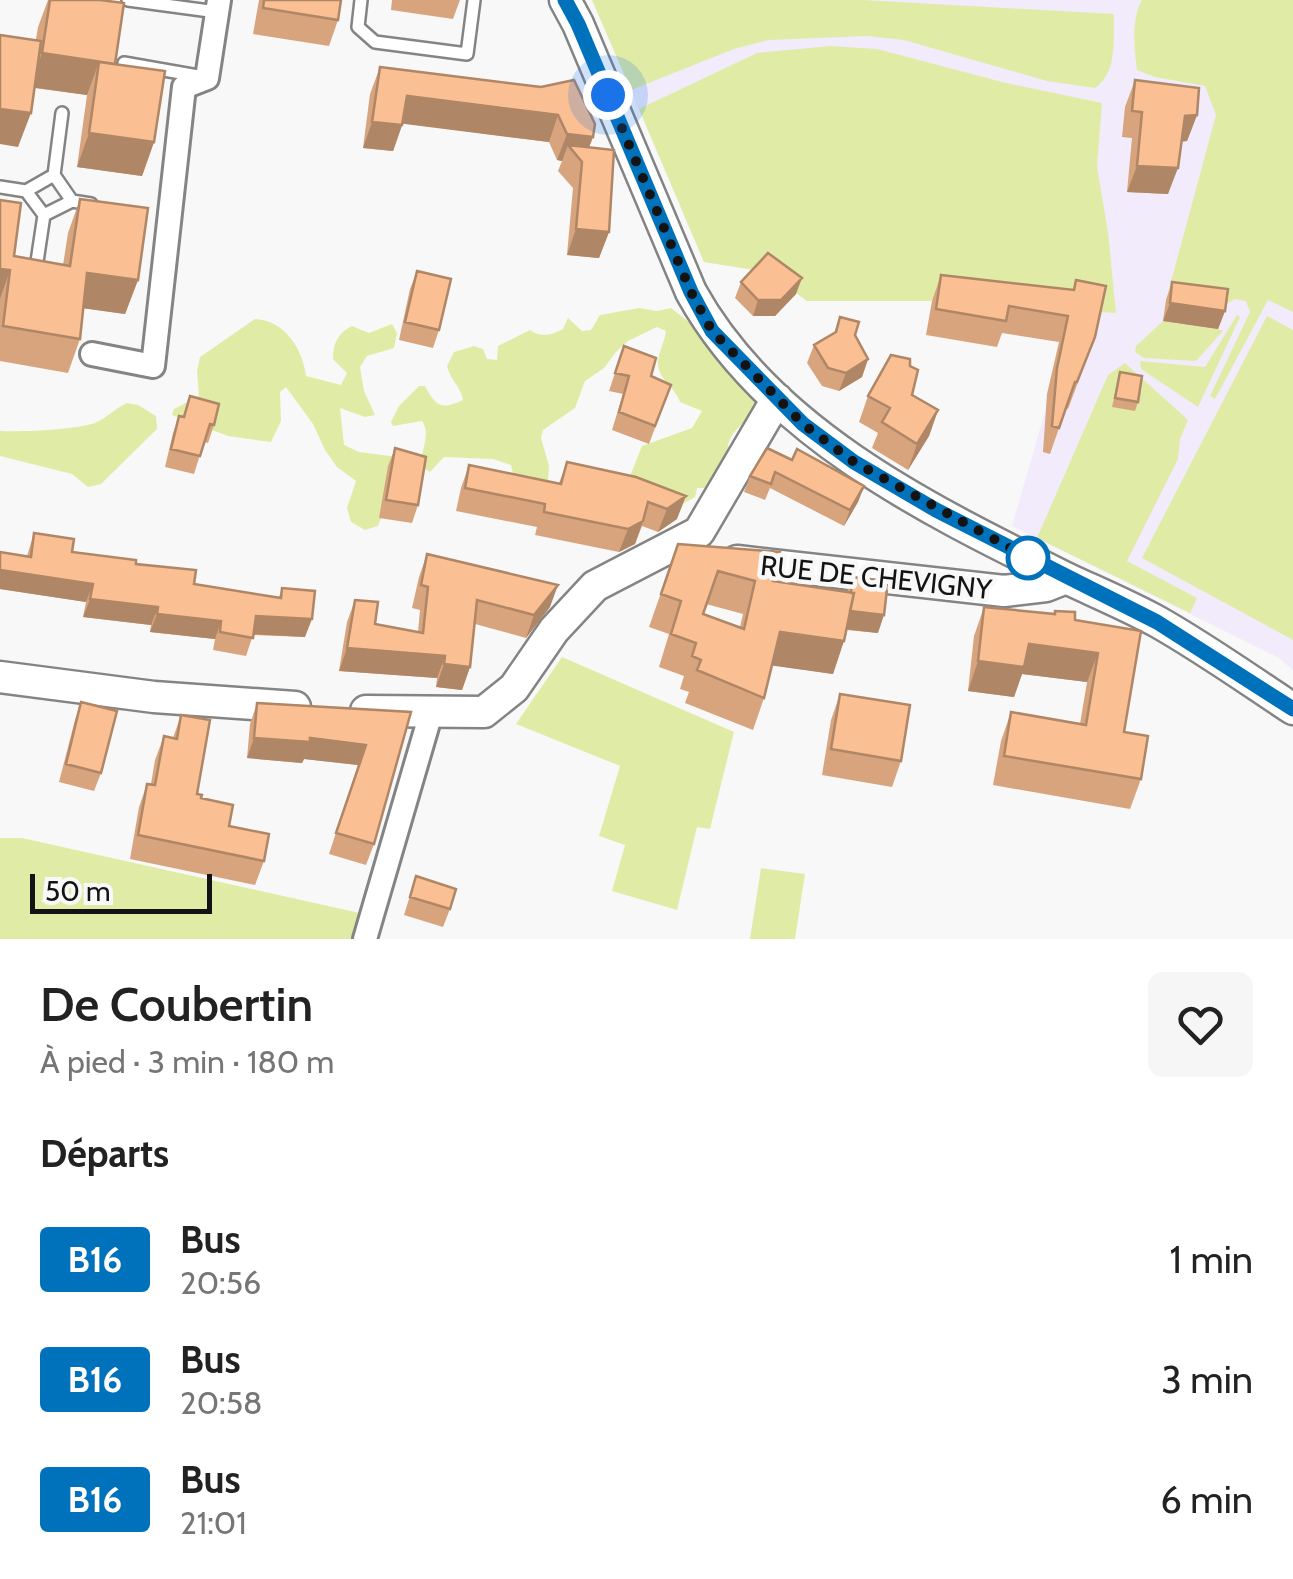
<!DOCTYPE html>
<html lang="fr">
<head>
<meta charset="utf-8">
<style>
	body { margin:0; font-family:Cabin,sans-serif; background:#f6f6f6; color:#222; height:100vh; display:flex; flex-direction:column; font-size:38px; white-space:nowrap }
	* { box-sizing:border-box; margin:0 }
	p { font-size:32px; color:#767676 }
	.icon { flex:none; width:55px; height:55px; fill:none; stroke:currentColor; stroke-width:2; stroke-linecap:round; stroke-linejoin:round }
	.map { position:relative; height:939px; overflow:hidden }
	.panel { display:flex; flex-direction:column; background:#fff; flex:1 }
	.panel>* { flex:none }
	.badge { padding:0 20px; border-radius:8px; font-size:35px; line-height:65px }
	.scale { position:absolute; left:30px; bottom:25px; width:182px; box-sizing:border-box; padding-left:10px; border:5px solid #131313; border-top:0; font-size:28px; line-height:35px; white-space:nowrap; color:#131313; -webkit-text-stroke:8px #f8f8f9; paint-order:stroke }
	.you { position:absolute; width:50px; height:50px; margin:-25px; border:8px solid #fff; border-radius:50%; background:#1a73e8; box-shadow:0 0 0 15px #1a73e833 }
	.map>.badge { position:absolute; translate:-50% -50%; box-shadow:0 0 0 5px #fff }
	h2 { padding:0 40px; font-size:38px; line-height:90px }
	.round { display:grid; place-items:center; flex:none; width:105px; height:105px; border-radius:15px; background:#f6f6f6 }
	.overview { display:flex; align-items:center; justify-content:space-between; height:170px; padding:0 40px }
	h1 { font-size:48px; font-weight:600; line-height:75px }
	ul { padding:0; list-style:none }
	li { display:flex; align-items:center; gap:30px; height:120px; padding:0 40px }
	li div { flex:1 }
	li b { display:block; font-size:38px }
	li em { font-style:normal }
	li .badge { min-width:110px; font-weight:700; text-align:center }
	.map>svg:first-child { display:block }
</style>
</head>
<body>
<div class="map">
<svg width="1293" height="939" viewBox="0 0 1293 939">
	<rect width="100%" height="100%" fill="#f8f8f9"/>
	<path fill="#f1ebfc" d="M592,0H1293V670L1279,658L1012,526L1046,408L1064,316L932,301H807L767,272L704,262Z"/>
	<path fill="#e0eca6" d="M592,0H863L1114,14C1113,39 1118,72 1095,88L1047,81L904,40L867,36L769,40L734,49L631,90Z
		M1142,0H1293V312L1268,300L1215,399L1210,396L1250,312L1246,301L1235,299L1221,307L1166,300L1216,115L1205,86L1155,77L1137,70C1134,49 1131,19 1142,0Z
		M830,46L877,49L1006,83L1102,103L1097,166L1108,232L1116,313L932,301H807L767,272L704,262L639,109L757,53Z
		M639,308L657,311L671,308L695,327L754,397L756,411C748,420 732,430 729,442C723,460 734,489 697,488L695,497L681,505L628,481L642,446L692,428L702,411L680,402C676,388 659,380 658,365C657,355 665,341 666,331L657,327L628,341L616,352L604,368L585,381L575,408L543,430L541,438L549,466L547,496L515,482L511,465L493,459L444,457L430,472L422,467C419,451 432,436 422,421L393,426L391,422L399,406L419,386H425C436,407 442,410 463,400C460,385 450,380 447,366L454,352L474,346L483,349L487,359L497,360L498,346L530,330C541,338 552,335 563,329L568,318L582,331L591,330L600,315Z
		M1237,315L1240,317L1198,407L1141,369L1140,361L1205,367Z
		M1267,316L1293,330V640L1142,558Z
		M255,319C285,320 303,350 306,376L341,385L347,373L333,359C333,343 338,333 352,326L369,333L392,324L397,333L394,348L367,356L360,367L364,391L375,415L365,417L340,408L344,445L359,452L398,457L402,464L378,526L365,530L351,522L347,508L356,481L337,467L325,450L313,424L286,387L280,392L281,421L271,442L228,436L172,415L174,409L199,396L197,371L200,357Z
		M1163,321L1218,329L1223,331L1196,361L1144,358L1135,352L1136,346Z
		M1125,363L1188,420L1180,439L1178,459L1127,561L1197,598L1190,613L1037,538L1108,375Z
		M127,403L138,405L156,416L157,429L101,484L88,487L72,474L0,456V431C18,432 85,430 99,421C110,415 116,408 127,403Z
		M562,657L734,732L710,829L697,827L677,910L612,891L625,845L599,836L620,766L516,724Z
		M0,838H22L364,914L357,939H0Z
		M761,868L805,874L795,939H750Z"/>
	<g fill="none" stroke-linecap="round" stroke-linejoin="round">
		<g stroke="#848485" stroke-width="16">
			<path id="lane" d="M128,0L217,12
				M361,0L358,27L375,42L467,54L474,0
				M124,63L198,76
				M54,175L62,113
				M0,187L26,191
				M72,201L44,215L26,191L54,175L72,201L91,204
				M35,275L44,215"/>
		</g>
		<g stroke="#848485" stroke-width="28">
			<path id="street" d="M92,354L153,366L184,87L207,78L219,0
				M365,939L431,713"/>
		</g>
		<g stroke="#848485" stroke-width="35">
			<path id="secondary" d="M565,0L578,24L691,292C769,433 929,510 1068,579C1098,593 1129,606 1158,622C1204,648 1249,680 1293,709
				M737,561L1004,591L1046,586L1066,578
				M0,677L154,697L295,707
				M366,711L484,712L514,688L554,630L595,586L699,532L777,399"/>
		</g>
		<use href="#lane" stroke="#fff" stroke-width="11"/>
		<use href="#street" stroke="#fff" stroke-width="22"/>
		<use href="#secondary" stroke="#fff" stroke-width="30"/>
	</g>
	<path fill="#d7a47e" fill-rule="evenodd" d="M48,0H100L115,64L154,142L142,176L77,167L87,95L34,88L18,147L38,27Z
		M259,0H341L338,20L329,46L253,34Z
		M392,0H460L453,19L391,10Z
		M380,67L541,87L593,137L589,147L609,232L599,258L567,255L573,188L558,171L562,161L557,160L549,142L403,123L393,151L363,148L370,94Z
		M1135,80L1197,115L1187,141L1181,142L1168,194L1127,192L1132,138L1122,137L1125,107Z
		M80,199L138,280L125,314L83,308L80,339L68,373L0,361V200L14,256L63,265L68,233Z
		M417,271L439,330L433,348L399,340L410,289Z
		M941,275L1073,290L1076,280L1095,337L1068,409L1066,408L1050,454L1043,452L1047,394L1059,342L1002,333L997,347L926,335L932,301Z
		M741,282L796,294L775,316H753L735,298Z
		M1172,282L1225,311L1218,329L1163,321L1166,300Z
		M840,317L855,335L868,359L862,377L839,391L822,386L807,363L814,345L834,333Z
		M624,346L651,376L671,385L649,444L612,430L623,394L609,391Z
		M910,366L912,395L938,410L929,436L908,470L872,448L878,433L859,422L868,396Z
		M1120,372L1138,402L1135,411L1112,407Z
		M190,396L214,425L208,443L204,442L194,474L165,467L173,433L179,416H183Z
		M395,448L418,505L412,523L379,518L388,466Z
		M792,460L864,486L858,502L844,526L770,488L765,500L744,492L750,476Z
		M567,462L636,477L677,519L658,532L642,526L635,544L619,552L535,535L537,527L456,511L461,488L469,465L559,483Z
		M34,533L72,552L136,564L194,584L279,597L282,588L305,637L253,635L246,656L213,650L215,639L150,632L151,625L83,617L86,602L0,589V552L27,556Z
		M678,544L773,581L847,592L852,577L878,633L847,630L833,674L772,665L764,698L753,730L685,703L689,692L680,689L684,676L659,667L669,634L649,627ZM706,604L743,614L740,627L703,614Z
		M427,554L550,607L526,638L475,624L470,667L462,690L436,687L437,678L339,671L347,622L355,600L375,624L418,632L420,610L412,608L419,577Z
		M984,607L1053,614L1055,611L1075,620L1141,631L1124,732L1141,779L1130,809L993,785L1001,741L1011,712L1080,724L1087,682L1022,674L1014,697L968,691L974,636Z
		M840,694L901,761L892,787L822,775L831,720Z
		M81,702L101,773L94,791L59,782L75,720Z
		M257,703L411,712L374,844L366,865L329,854L358,765L304,759L302,763L247,758L250,724Z
		M181,715L197,794L264,861L255,885L130,859L139,807L147,784H151L155,760L164,736L173,738Z
		M416,876L450,909L443,927L404,915Z"/>
	<path fill="#af8666" d="M42,53L99,62L87,95L30,87Z
		M407,96L558,115L549,142L397,123Z
		M0,109L31,113L18,147L0,144Z
		M1197,115L1187,141L1175,142L1185,116Z
		M372,122L402,125L393,151L363,148Z
		M89,133L154,142L142,176L77,167Z
		M567,134L593,137L583,163L568,145L562,161L557,160Z
		M1137,166L1178,168L1168,194L1127,192Z
		M576,229L609,232L599,258L567,255Z
		M0,269L10,270L0,299Z
		M87,273L138,280L125,314L74,307Z
		M802,278L796,294L775,316H753L758,300Z
		M1170,303L1225,311L1218,329L1163,321Z
		M868,359L862,377L839,391L846,373Z
		M938,410L929,436L908,470L917,444Z
		M864,486L858,502L844,526L850,510Z
		M686,496L677,519L658,532L667,509Z
		M643,521L635,544L619,552L628,529Z
		M0,570L93,584L86,602L0,589Z
		M558,585L550,607L526,638L534,615Z
		M90,599L158,607L151,625L83,617Z
		M848,611L884,615L878,633L842,629Z
		M157,614L221,621L215,639L150,632Z
		M256,616L312,619L305,637L249,634Z
		M780,632L844,641L833,674L768,665Z
		M1029,644L1098,653L1087,682L1022,674L1014,697L968,691L978,661Z
		M347,648L445,656L437,678L339,671Z
		M444,664L470,667L462,690L436,687Z
		M254,738H310L366,745L358,765L304,759L302,763L247,758Z"/>
	<path fill="#fabf92" stroke="#af8666" stroke-width="2.5" fill-rule="evenodd" d="M50,0H100L124,3L115,64L42,53Z
		M264,0H341L338,20L263,8Z
		M0,35L41,41L31,113L0,109Z
		M99,62L165,71L154,142L89,133Z
		M380,67L541,87L574,80L595,124L593,137L567,134L558,115L407,96L402,125L372,122Z
		M1135,80L1199,88L1197,115L1185,116L1178,168L1137,166L1142,112L1132,111Z
		M568,145L614,150L609,232L576,229L582,162Z
		M80,199L148,208L138,280L87,273L80,339L3,326L10,270L0,269V200L21,203L14,256L70,266Z
		M768,253L802,278L781,300H758L741,282Z
		M417,271L451,279L439,330L405,322Z
		M941,275L1074,290L1076,280L1106,286L1095,337L1077,382H1075L1059,428L1052,426L1057,368L1068,316L1009,306L1006,321L936,309Z
		M1172,282L1228,289L1225,311L1170,303Z
		M840,317L859,322L855,335L868,359L846,373L828,368L814,345L836,332Z
		M624,346L656,358L651,376L671,385L655,426L619,412L629,376L615,373Z
		M891,355L910,359V366L918,370L912,395L938,410L917,444L882,422L890,408L868,396Z
		M1120,372L1142,376L1138,402L1115,398Z
		M190,396L219,404L214,425L210,424L200,456L171,449L179,416L184,417Z
		M395,448L426,457L418,505L386,500Z
		M767,448L792,460L797,449L864,486L850,510L775,472L771,484L750,476Z
		M567,462L636,477L686,496L667,509L648,502L643,521L628,529L544,512L545,504L465,488L469,465L561,484Z
		M34,533L74,539L72,552L136,560V564L196,570L194,584L281,598L282,588L315,591L312,619L256,616L253,638L220,632L221,621L157,614L158,607L90,599L93,584L0,570V552L31,557Z
		M678,544L780,552L773,581L854,593L844,641L780,632L764,698L697,670L701,660L692,656L696,643L671,634L681,601L661,594ZM718,571L755,581L744,629L703,614Z
		M427,554L558,585L534,615L477,600L470,667L444,664L445,656L347,648L355,600L378,602L375,624L423,633L428,587L421,585Z
		M852,577L888,581L884,615L850,611L854,593H851Z
		M984,607L1055,614V611L1075,612V620L1141,631L1124,732L1148,736L1141,779L1004,756L1011,712L1086,725L1098,653L1029,644L1024,667L978,661Z
		M840,694L910,705L901,761L831,749Z
		M81,702L117,711L101,773L66,764Z
		M257,703L411,712L374,844L336,833L366,745L310,738V742L254,738Z
		M181,715L210,720L197,794L202,795L201,798L233,805L229,826L269,834L264,861L138,835L147,784L155,785L164,736L177,739Z
		M416,876L456,889L450,909L410,897Z"/>
	<g fill="none" stroke-linecap="round" stroke-linejoin="round">
		<g stroke="#fff" stroke-width="22">
			<path id="line" d="M565,0L578,24L691,292L712,331L803,424L854,462L936,510L1157,622L1293,709"/>
		</g>
		<use href="#line" stroke="#0072bc" stroke-width="15"/>
		<path stroke="#131313" stroke-width="10" stroke-dasharray="0 18" d="M608,95L691,292L712,331L803,424L854,462L1034,561L1028,558"/>
	</g>
	<circle fill="#fff" stroke="#0072bc" stroke-width="5" cx="1028" cy="558" r="20"/>
	<g text-anchor="middle" dominant-baseline="central" stroke-width="9" stroke-linejoin="round" paint-order="stroke">
		<g font-size="28" fill="#131313" stroke="#f8f8f9">
			<text transform="translate(876 577) rotate(6)">RUE DE CHEVIGNY</text>
		</g>
	</g>
</svg>
<div class="scale">50 m</div>
<div class="you" style="left:608px;top:95px"></div>
</div>
<section class="panel">
<div class="overview"><div><h1>De Coubertin</h1><p>À pied · 3 min · 180 m</p></div><a class="round"><svg class="icon" aria-label="heart" viewBox="0 0 24 24"><path d="M12 20l-8-8c-3-5 5-10 8-4 3-6 11-1 8 4z"/></svg></a></div>
<h2>Départs</h2>
<ul>
<li><span class="badge" style="background:#0072bc;color:#fff">B16</span><div><b>Bus</b><p>20:56</p></div><em>1 min</em></li>
<li><span class="badge" style="background:#0072bc;color:#fff">B16</span><div><b>Bus</b><p>20:58</p></div><em>3 min</em></li>
<li><span class="badge" style="background:#0072bc;color:#fff">B16</span><div><b>Bus</b><p>21:01</p></div><em>6 min</em></li>
</ul>
</section>
</body>
</html>
